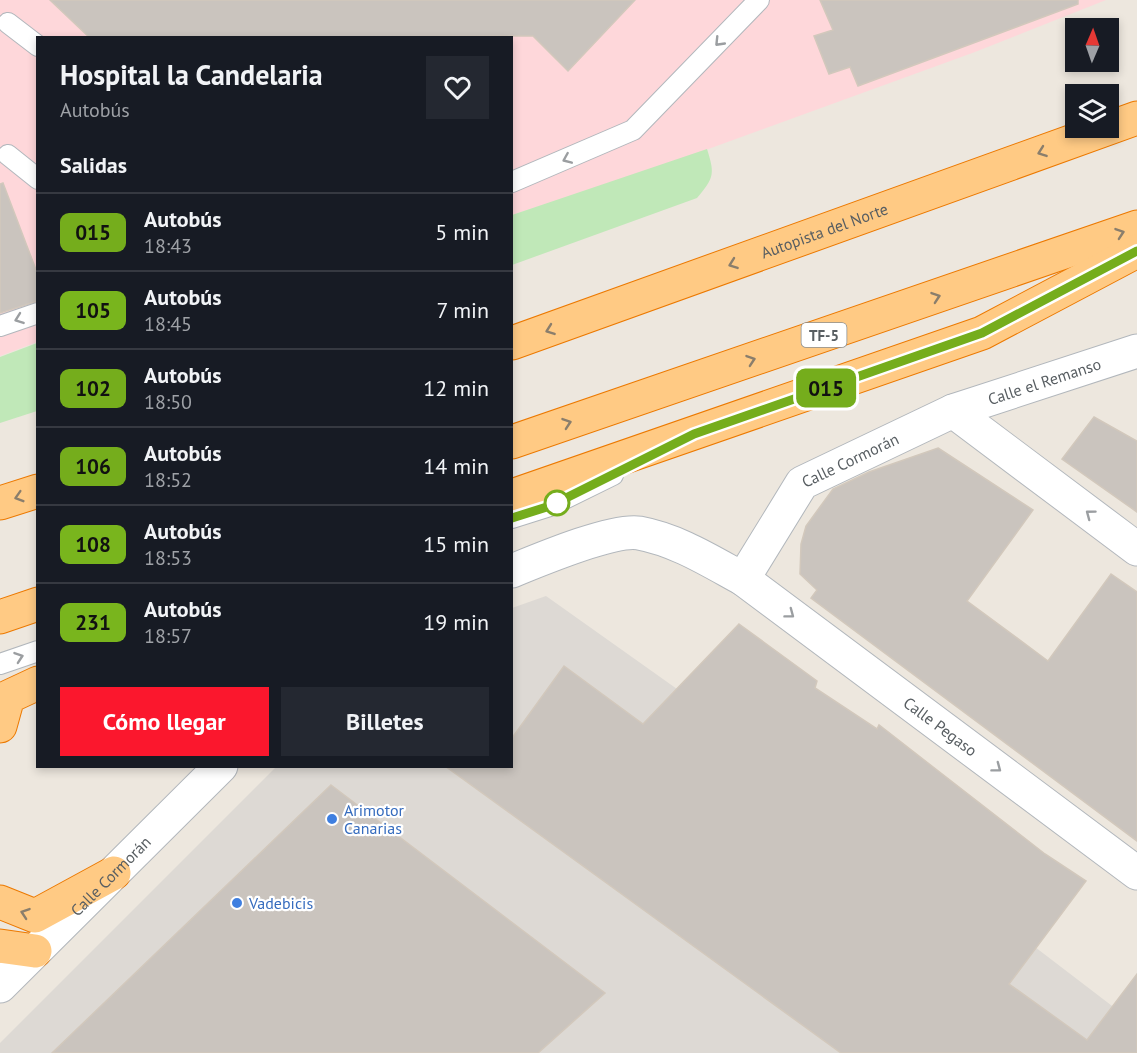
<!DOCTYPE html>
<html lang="es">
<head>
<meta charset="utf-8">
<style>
	body { margin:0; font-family:"PT Sans",sans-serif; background:#242831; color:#f1f3f6; height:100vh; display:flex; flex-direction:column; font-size:22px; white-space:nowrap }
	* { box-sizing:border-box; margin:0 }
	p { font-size:20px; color:#9ea1a6 }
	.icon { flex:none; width:33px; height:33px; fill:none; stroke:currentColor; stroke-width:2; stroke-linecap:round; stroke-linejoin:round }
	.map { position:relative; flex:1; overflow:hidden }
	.side { position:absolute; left:36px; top:36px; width:477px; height:732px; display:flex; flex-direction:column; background:#171b24; border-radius:0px; box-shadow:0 3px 9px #0003 }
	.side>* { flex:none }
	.badge { padding:0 12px; border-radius:9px; font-size:21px; line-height:39px }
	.needle { width:39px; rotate:2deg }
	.tools { position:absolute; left:1065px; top:18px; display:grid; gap:12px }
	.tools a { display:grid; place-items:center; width:54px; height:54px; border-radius:0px; background:#171b24; box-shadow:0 3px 9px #0003; font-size:30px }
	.map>.badge { position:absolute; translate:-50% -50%; box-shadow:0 0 0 3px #fff }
	h2 { padding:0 24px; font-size:22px; line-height:54px }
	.round { display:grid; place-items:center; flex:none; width:63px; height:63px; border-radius:0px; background:#242831 }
	.head { display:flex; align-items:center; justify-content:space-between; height:102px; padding:0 24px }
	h1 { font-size:28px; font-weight:600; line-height:45px }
	.cta { display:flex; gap:12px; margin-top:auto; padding:12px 24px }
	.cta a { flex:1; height:69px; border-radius:0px; background:#fb172d; color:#fff; font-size:24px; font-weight:600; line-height:69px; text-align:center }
	.cta a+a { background:#242831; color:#f1f3f6 }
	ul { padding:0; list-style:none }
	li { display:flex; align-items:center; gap:18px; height:78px; padding:0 24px; border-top:2px solid #363941 }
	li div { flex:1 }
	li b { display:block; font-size:22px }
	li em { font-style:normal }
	li .badge { min-width:66px; font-weight:700; text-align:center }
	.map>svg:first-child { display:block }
</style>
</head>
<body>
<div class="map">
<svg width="1137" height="1053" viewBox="0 0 1137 1053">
	<rect width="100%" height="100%" fill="#ede7de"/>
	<path fill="#ddd9d4" d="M546,596L967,895L1137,1025V1053H0V1043L276,767L512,766V608Z"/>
	<path fill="#fed7da" d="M0,0H1106L975,52L678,160L512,215V38H38L37,342L0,356Z"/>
	<path fill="#c0e8b8" d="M707,149C715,174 714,178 697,198L512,265V215Z
		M37,343V411L0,423V357Z"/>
	<path fill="#cac4be" stroke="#d2c8bc" stroke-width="1.5" d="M50,0H635L568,71L533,36L90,38Z
		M820,0H1078V4L858,86L850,67L829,74L814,36L833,30Z
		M3,183L38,275V301L0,313V184Z
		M1094,417L1137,441V512L1062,459Z
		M938,448L1033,510L967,601L1048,661L1111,574L1137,592V841L811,598L817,590L800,574L801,544L806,526L833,489L869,472Z
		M739,624L817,681L815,688L877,729L879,725L1045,854L1086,881L1009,984L1087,1040L1137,974V1053H841L445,766H512V738L564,666L643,724Z
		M331,785L605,993L538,1053H52Z"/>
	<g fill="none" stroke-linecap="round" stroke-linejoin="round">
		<g stroke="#b2b7bc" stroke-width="22">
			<path id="lane" d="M8,23L38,46
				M8,155L38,179
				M512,182L633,130L759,0
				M0,326L38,313
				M512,518L550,506L613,475
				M0,664L38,651"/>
		</g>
		<g stroke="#b2b7bc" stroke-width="35">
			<g id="street">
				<path d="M953,411L1137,549"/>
				<path id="s1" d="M512,571C539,560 612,529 639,533C677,540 710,561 743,579L1137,873"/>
				<path id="s2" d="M743,579L802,483L953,411L1137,351"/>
				<path id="s3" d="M0,986L221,766"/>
			</g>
		</g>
		<g stroke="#ec7900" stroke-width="35">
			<g id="highway">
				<path id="s4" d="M512,343L1137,118"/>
				<path d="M512,442L1137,227"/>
				<path d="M512,496L982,333L1137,251"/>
				<path d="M0,503L38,491"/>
				<path d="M0,617L38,604"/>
				<path d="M0,726L8,697L38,683"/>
				<path d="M0,902L35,916L114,873"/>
				<path d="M0,946L35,951"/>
			</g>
		</g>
		<use href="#lane" stroke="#fff" stroke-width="20"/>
		<use href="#street" stroke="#fff" stroke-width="33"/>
		<use href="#highway" stroke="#ffca84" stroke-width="33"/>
	</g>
	<defs><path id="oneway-chevron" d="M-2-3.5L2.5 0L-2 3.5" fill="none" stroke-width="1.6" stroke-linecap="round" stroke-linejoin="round" transform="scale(1.5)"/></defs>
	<g stroke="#9b9ea1">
		<use href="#oneway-chevron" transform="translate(719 42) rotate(134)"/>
		<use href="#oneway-chevron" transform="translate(567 159) rotate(157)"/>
		<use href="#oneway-chevron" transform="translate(19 319) rotate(160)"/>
		<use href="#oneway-chevron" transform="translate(1090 514) rotate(-143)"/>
		<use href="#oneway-chevron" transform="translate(790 614) rotate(37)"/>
		<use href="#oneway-chevron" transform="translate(19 657) rotate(-19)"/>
		<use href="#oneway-chevron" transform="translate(997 768) rotate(37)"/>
	</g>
	<g stroke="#8a7e6c">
		<use href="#oneway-chevron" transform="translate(1042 152) rotate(160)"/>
		<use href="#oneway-chevron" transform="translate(1120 233) rotate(-19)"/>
		<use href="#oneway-chevron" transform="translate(733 264) rotate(160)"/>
		<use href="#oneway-chevron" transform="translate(936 297) rotate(-19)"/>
		<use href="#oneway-chevron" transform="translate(550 330) rotate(160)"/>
		<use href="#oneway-chevron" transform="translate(751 360) rotate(-19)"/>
		<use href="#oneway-chevron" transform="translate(567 423) rotate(-19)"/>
		<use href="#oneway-chevron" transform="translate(19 497) rotate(163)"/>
		<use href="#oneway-chevron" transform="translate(25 913) rotate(-161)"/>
	</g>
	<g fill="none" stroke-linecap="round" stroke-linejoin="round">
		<g stroke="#fff" stroke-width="14">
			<path id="line" d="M512,518L550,506L694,434L982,333L1137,251"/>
		</g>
		<use href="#line" stroke="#75ad1c" stroke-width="9"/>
	</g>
	<circle fill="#fff" stroke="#75ad1c" stroke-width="3" cx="557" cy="503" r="12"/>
	<g fill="#3f7fe0" stroke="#fff" stroke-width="2">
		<circle cx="332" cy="819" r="6"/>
		<circle cx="237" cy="903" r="6"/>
	</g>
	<g text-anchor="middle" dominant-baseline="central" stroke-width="4.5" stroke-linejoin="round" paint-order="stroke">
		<rect fill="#fff" stroke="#8a8e91" stroke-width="1.5" x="801.5" y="323" width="45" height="24" rx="4.5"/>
		<g font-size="15" font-weight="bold" fill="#585e62">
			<text x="824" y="335">TF-5</text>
		</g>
		<g font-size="16" fill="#585e62" stroke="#fff">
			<text stroke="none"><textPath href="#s4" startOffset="332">Autopista del Norte</textPath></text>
			<text stroke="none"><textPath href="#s2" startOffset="376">Calle el Remanso</textPath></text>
			<text stroke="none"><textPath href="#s2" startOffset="166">Calle Cormorán</textPath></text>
			<text stroke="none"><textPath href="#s1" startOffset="494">Calle Pegaso</textPath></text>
			<text stroke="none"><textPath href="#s3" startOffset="156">Calle Cormorán</textPath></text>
		</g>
		<g font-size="16" fill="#366cbe" stroke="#fff" text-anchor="start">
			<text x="344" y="810">Arimotor<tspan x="344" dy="18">Canarias</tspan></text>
			<text x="249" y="903">Vadebicis</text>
		</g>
	</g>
</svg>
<div class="tools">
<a><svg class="needle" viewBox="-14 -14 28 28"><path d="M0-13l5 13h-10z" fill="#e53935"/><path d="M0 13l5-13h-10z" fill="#9ea1a6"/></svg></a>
<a><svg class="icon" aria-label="layers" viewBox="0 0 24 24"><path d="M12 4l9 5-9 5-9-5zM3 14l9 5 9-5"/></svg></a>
</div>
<b class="badge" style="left:826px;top:388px;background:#75ad1c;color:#111">015</b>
<section class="side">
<div class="head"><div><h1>Hospital la Candelaria</h1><p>Autobús</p></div><a class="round"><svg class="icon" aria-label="heart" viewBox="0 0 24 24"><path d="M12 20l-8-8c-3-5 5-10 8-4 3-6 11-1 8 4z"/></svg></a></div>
<h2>Salidas</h2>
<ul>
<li><span class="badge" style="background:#75ad1c;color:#111">015</span><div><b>Autobús</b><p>18:43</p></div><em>5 min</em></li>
<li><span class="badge" style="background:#79b51d;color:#111">105</span><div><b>Autobús</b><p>18:45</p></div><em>7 min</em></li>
<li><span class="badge" style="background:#75ad1c;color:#111">102</span><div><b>Autobús</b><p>18:50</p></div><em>12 min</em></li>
<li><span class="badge" style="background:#75ad1c;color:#111">106</span><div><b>Autobús</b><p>18:52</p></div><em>14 min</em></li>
<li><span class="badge" style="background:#79b51d;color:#111">108</span><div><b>Autobús</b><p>18:53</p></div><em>15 min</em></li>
<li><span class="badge" style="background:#79b51d;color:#111">231</span><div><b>Autobús</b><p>18:57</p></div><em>19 min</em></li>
</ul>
<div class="cta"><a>Cómo llegar</a><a>Billetes</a></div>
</section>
</div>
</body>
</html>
